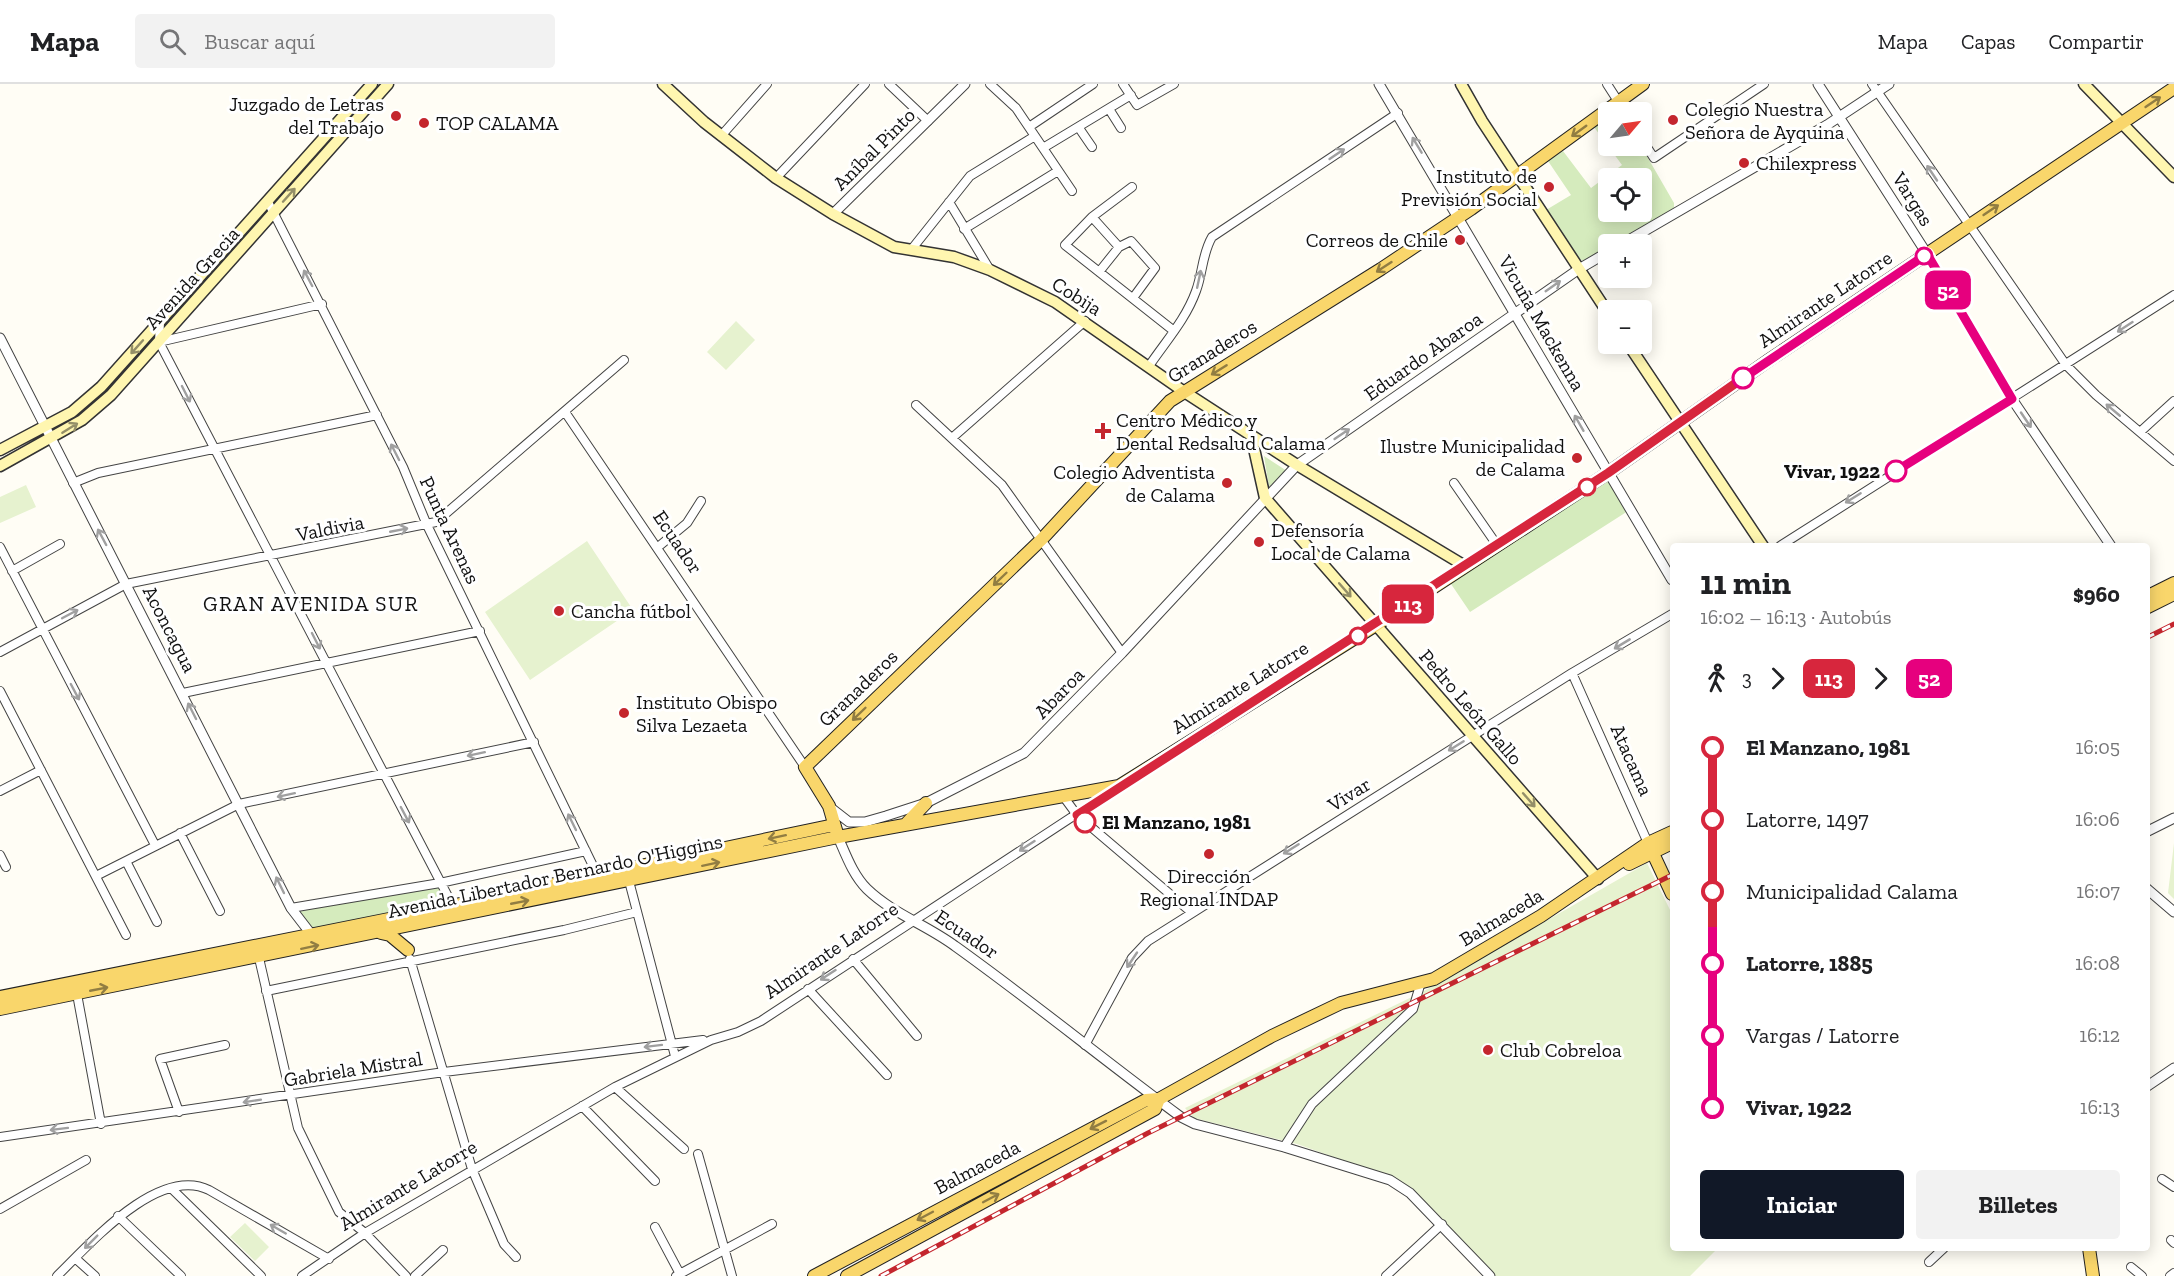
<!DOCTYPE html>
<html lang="es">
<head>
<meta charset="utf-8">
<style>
	body { margin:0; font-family:"Zilla Slab",serif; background:#f2f2f2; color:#202124; height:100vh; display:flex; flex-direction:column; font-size:22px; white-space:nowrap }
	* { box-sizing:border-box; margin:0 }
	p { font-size:20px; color:#757577 }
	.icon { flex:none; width:33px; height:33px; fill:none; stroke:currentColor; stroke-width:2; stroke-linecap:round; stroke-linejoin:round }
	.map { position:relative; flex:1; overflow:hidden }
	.sheet { position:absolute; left:1670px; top:459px; width:480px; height:708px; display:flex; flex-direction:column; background:#fff; border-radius:6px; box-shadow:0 3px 15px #0003 }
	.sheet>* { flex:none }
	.badge { padding:0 12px; border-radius:9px; font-size:21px; line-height:39px }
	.needle { width:39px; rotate:61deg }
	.buttons { position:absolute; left:1598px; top:18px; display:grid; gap:12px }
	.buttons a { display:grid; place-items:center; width:54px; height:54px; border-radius:6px; background:#fff; box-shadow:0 3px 15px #0003; font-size:30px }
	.map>.badge { position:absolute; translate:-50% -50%; box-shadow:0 0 0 3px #fff }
	.legs { display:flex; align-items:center; gap:9px; height:66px; padding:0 30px; font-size:20px }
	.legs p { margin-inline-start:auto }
	.headline { display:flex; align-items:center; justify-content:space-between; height:102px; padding:0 30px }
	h1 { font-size:33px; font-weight:700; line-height:45px }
	.action { display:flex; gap:12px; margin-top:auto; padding:12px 30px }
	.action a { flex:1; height:69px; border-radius:6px; background:#111827; color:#fff; font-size:24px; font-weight:700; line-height:69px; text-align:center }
	.action a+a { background:#f2f2f2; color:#202124 }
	ul { padding:0 30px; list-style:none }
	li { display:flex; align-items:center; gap:21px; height:72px; font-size:22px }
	li i { display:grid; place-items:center; width:9px; height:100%; margin:0 8px; background:currentColor }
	li i::after { content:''; width:15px; height:15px; margin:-8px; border:4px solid; border-radius:50%; background:#fff }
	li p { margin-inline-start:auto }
	li:first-child i { background:linear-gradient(#0000 50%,currentColor 0) }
	li:last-child i { background:linear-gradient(currentColor 50%,#0000 0) }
	header { display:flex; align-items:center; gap:36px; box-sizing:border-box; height:84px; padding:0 30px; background:#fff; border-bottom:2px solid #e0e0e0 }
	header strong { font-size:28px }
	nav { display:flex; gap:33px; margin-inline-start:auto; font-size:21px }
	.search { width:420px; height:54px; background:#f2f2f2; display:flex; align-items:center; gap:15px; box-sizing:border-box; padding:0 21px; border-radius:6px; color:#757577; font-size:22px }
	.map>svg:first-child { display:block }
</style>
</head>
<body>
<header>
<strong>Mapa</strong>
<div class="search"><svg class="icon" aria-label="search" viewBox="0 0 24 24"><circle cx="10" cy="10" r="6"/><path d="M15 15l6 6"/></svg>Buscar aquí</div>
<nav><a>Mapa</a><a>Capas</a><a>Compartir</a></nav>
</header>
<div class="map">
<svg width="2174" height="1192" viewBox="0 0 2174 1192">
	<rect width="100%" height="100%" fill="#fffdf5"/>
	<path fill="#d5ebbd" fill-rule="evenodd" d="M1608,33V62H1641L1674,119V126L1583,177L1577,173L1546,126L1571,111L1548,77L1563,67L1591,104L1622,81L1594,43ZM1608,94H1641V128H1608Z
		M1264,372L1287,387L1269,403Z
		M1608,394L1628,427L1470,528L1449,497Z
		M440,799L446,810L445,817L440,822L308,846L291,824Z"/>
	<path fill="#e6f2cf" d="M736,237L755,256L726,286L707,268Z
		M26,401L36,423L0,439V413Z
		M587,457L633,526L530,596L485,528Z
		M2174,759V815L2168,809Z
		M1647,779L1672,830V1164H1718L1690,1192H1493L1387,1092L1297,1060L1194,1034L1185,1024L1424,907Z
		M245,1139L269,1163L255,1177L230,1153Z"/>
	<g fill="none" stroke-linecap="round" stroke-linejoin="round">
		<g stroke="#444" stroke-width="10">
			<path id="minor" d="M889,0L928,37
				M990,0L1016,24L1072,107
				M1123,0L1137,21L1174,0
				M1607,0L1625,28
				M1872,0L2066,281L2096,311L2174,377
				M1109,25L1121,44
				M1029,43L1093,0
				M1079,44L1092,63
				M721,52L767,0
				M1641,54L1654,74L1764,0
				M1043,64L1131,11
				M776,94L865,0
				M1132,103L1092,133L1065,161L1174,247
				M268,118L403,383L427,441L597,790
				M949,118L990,186
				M1092,133L1119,163L1131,157L1155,184L1133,214
				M964,145L1058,87
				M911,166L970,92L1035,52
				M1099,188L1119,163
				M160,238L159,258L453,822
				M159,258L322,220
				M1149,282C1166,257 1186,235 1196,207C1203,188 1202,170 1212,153L1398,29
				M916,321L1002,401L1122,569
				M565,328L805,683
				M2140,348L2174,317
				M952,354L1085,237
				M73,399L98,389L377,331
				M1454,399L1497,461
				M1780,462L2174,211
				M0,463L155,761
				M658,463L687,439L701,417
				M12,487L60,460
				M0,568L126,500L436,438L624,276
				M1572,589L1648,759
				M0,607L126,851
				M183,609L480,547
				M0,707L41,686
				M1063,712L1077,731L1191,828
				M180,749L220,827
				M0,771L6,783
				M126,777L157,838
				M96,792L239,720L534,658
				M629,797L675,972
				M291,824L440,799L586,767
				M259,874L298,1044L339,1128L365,1149L406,1192
				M410,875L472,1085L504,1160L516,1173
				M853,875L917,952
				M808,905L887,991
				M266,907L564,846L637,828
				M77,910L101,1040
				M1085,961L1132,874L1148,857L1572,589L1672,530
				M615,1003L684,1065
				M582,1022L655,1097
				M179,1028L160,975L225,961
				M0,1053L444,988L703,956
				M1284,1063L1312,1020L1413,925L1421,898
				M698,1070L732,1192
				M2162,1095L2174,1103
				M172,1105L261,1192
				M0,1125L86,1076
				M118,1132L181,1192
				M655,1143L680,1190
				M2171,1156L2174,1159
				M75,1174L95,1192
				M1929,1178L1944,1164
				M2131,1183L2142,1192
				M57,1192C89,1161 158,1081 209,1106L329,1175
				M302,1192L365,1149L615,1003L711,956L738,948L761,937L1113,706
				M415,1192L443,1166
				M676,1192L772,1140
				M1386,1192L1442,1140
				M2170,1192L2174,1189"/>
		</g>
		<g stroke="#444" stroke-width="11">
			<path id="tertiary" d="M1379,0L1672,496
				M1818,0L1927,170L2012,315L2111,462
				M833,130L965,0
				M1622,160L1827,41L1889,0
				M0,254L291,824L311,850
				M831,724L849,738H865L886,732L926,719L1024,669L1122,569L1297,381L1579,185L1608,168
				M2146,748L2174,734
				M838,753C846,771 853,791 867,805C893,830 927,841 955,862C1032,917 1105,977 1181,1033L1195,1040L1284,1063L1390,1096L1410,1109L1490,1192
				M2146,804L2174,828
				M2146,1003L2174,984"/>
		</g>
		<g stroke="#333" stroke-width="13">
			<path id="secondary" d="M663,0L704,38L776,94L833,130L894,163L954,173L990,186L1055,218L1183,307L1297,381L1465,482
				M1461,0L1482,37L1608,229
				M2084,0L2174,93
				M1628,260L1763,462
				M1251,351L1265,414L1598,795
				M0,366L72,328L101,303L372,0
				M0,382L82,336L111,311L388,0"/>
		</g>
		<g stroke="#222" stroke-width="14">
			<path id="primary" d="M2146,513L2174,499
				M2146,524L2174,510
				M905,741L926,719
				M838,753L829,722L805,683L1042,455L1170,317L1381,185L1471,125L1643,0
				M1650,763L1672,810
				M1629,780L1672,759
				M381,849L390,851L408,866
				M0,913L399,833L834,741
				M0,925L838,753L1119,702L1376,541L1608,389L1769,276L2174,4
				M2089,1164L2093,1192
				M814,1192L1146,1016L1159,1015L1272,952L1341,919L1434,895L1541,832L1648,759L1672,748
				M847,1192L1155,1025L1159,1015"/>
		</g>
		<use href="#minor" stroke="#fff" stroke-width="8"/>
		<use href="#tertiary" stroke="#fff" stroke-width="9"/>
		<use href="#secondary" stroke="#fff6b0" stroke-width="10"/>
		<use href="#primary" stroke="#f9d66b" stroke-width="12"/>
		<g stroke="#c4262e" stroke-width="5">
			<path id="rail" d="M2146,554L2174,540
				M881,1192L1148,1049L1672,791"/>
		</g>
		<use href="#rail" stroke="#fff" stroke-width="3" stroke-dasharray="9" stroke-linecap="butt"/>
	</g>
	<defs><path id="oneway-shaft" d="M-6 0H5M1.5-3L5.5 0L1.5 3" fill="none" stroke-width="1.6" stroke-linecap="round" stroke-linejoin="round" transform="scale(1.5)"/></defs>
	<g stroke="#917d42">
		<use href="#oneway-shaft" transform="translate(2153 18) rotate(-34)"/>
		<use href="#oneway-shaft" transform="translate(1579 47) rotate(144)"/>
		<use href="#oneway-shaft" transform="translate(1991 126) rotate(-34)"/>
		<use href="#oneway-shaft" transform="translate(1384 183) rotate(147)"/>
		<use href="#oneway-shaft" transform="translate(1219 286) rotate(148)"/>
		<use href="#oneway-shaft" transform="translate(1000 495) rotate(136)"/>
		<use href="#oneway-shaft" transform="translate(859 630) rotate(136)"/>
		<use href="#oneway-shaft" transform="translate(777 753) rotate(168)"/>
		<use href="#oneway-shaft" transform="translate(711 780) rotate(-12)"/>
		<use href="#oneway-shaft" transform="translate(520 818) rotate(-11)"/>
		<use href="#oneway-shaft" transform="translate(310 863) rotate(-12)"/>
		<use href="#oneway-shaft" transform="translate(99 905) rotate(-11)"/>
		<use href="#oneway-shaft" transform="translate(1098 1041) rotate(153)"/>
		<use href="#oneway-shaft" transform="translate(991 1114) rotate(-28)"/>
		<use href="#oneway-shaft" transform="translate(925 1132) rotate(152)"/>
	</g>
	<g stroke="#a0a0a0">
		<use href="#oneway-shaft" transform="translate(1417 61) rotate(-121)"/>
		<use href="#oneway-shaft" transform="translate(1337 70) rotate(-34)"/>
		<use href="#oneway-shaft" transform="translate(1932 89) rotate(-124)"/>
		<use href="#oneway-shaft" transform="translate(308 194) rotate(-118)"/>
		<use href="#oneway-shaft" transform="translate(1199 195) rotate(-78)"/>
		<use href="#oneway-shaft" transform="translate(1553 202) rotate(-35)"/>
		<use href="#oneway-shaft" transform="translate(2125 243) rotate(147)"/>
		<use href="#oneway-shaft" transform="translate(186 310) rotate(63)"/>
		<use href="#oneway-shaft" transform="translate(2113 326) rotate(-140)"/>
		<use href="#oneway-shaft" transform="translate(2026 336) rotate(56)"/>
		<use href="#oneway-shaft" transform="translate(1579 339) rotate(-120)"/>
		<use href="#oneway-shaft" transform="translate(1342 350) rotate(-34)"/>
		<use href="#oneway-shaft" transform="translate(395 368) rotate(-117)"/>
		<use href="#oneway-shaft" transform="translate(1853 414) rotate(148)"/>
		<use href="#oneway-shaft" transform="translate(399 446) rotate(-11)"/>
		<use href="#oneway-shaft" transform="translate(102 453) rotate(-118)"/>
		<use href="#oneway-shaft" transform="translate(70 530) rotate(-28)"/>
		<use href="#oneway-shaft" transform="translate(316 557) rotate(63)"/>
		<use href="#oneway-shaft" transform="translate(1622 560) rotate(149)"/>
		<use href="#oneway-shaft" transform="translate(75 608) rotate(62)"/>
		<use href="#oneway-shaft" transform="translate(192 627) rotate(-117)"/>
		<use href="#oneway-shaft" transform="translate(1456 662) rotate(148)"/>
		<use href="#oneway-shaft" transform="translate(476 670) rotate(168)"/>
		<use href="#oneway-shaft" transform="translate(286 711) rotate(168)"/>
		<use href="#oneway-shaft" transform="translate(405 731) rotate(62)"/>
		<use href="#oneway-shaft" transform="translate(572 738) rotate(-116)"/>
		<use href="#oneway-shaft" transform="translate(1027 762) rotate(147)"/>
		<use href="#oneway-shaft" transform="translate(1291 765) rotate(148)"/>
		<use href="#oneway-shaft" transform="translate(280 801) rotate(-116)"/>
		<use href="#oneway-shaft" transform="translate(1132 876) rotate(124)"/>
		<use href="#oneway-shaft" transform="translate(828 891) rotate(147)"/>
		<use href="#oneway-shaft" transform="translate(653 962) rotate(173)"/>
		<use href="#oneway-shaft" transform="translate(252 1017) rotate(171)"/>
		<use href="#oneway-shaft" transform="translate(59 1045) rotate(173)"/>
		<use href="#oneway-shaft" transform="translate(278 1145) rotate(-150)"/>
		<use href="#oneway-shaft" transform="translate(91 1158) rotate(135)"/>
	</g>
	<g stroke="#948f68">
		<use href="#oneway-shaft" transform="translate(289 111) rotate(-48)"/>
		<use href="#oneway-shaft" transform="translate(137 263) rotate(132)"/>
		<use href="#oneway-shaft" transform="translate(70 344) rotate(-32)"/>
		<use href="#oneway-shaft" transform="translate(1345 506) rotate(49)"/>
		<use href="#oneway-shaft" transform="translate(1529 716) rotate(49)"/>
	</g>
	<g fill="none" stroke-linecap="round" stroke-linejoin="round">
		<g stroke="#fff" stroke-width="14">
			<path id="line-1" d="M1085,738L1077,731L1608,389L1743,294"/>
		</g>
		<g stroke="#fff" stroke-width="14">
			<path id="line-2" d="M1743,294L1927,170L2012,315L1896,387"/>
		</g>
		<use href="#line-1" stroke="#d7263d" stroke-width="9"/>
		<use href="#line-2" stroke="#e6007e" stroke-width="9"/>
	</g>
	<g fill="#c4262e" stroke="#fff" stroke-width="2">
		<circle cx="396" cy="32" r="6"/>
		<circle cx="1673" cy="36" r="6"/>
		<circle cx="424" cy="39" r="6"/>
		<circle cx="1744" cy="79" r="6"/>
		<circle cx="1549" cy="103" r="6"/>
		<circle cx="1460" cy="156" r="6"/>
		<path d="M1100 338h6v6h6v6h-6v6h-6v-6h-6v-6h6z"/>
		<circle cx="1577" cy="374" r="6"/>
		<circle cx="1227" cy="399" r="6"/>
		<circle cx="1259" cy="458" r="6"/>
		<circle cx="559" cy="527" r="6"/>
		<circle cx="624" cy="629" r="6"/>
		<circle cx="1209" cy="770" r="6"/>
		<circle cx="1488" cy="966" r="6"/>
	</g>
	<g fill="#fff" stroke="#e6007e" stroke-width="3">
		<circle cx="1924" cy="172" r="8"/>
		<circle cx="1743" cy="294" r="10"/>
		<circle cx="1896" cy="387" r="10"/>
	</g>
	<g fill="#fff" stroke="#d7263d" stroke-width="3">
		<circle cx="1587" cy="403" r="8"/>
		<circle cx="1358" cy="552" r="8"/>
		<circle cx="1085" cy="738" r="10"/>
	</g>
	<g text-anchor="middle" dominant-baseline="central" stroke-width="6" stroke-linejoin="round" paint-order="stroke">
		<g font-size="20" fill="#111" stroke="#fff" text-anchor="start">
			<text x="384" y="20" text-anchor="end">Juzgado de Letras<tspan x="384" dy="23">del Trabajo</tspan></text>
			<text x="1685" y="25">Colegio Nuestra<tspan x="1685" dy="23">Señora de Ayquina</tspan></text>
			<text x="436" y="39">TOP CALAMA</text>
			<text x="1756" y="79">Chilexpress</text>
			<text x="1537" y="92" text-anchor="end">Instituto de<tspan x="1537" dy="23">Previsión Social</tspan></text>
			<text x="1448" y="156" text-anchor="end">Correos de Chile</text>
			<text x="1116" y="336">Centro Médico y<tspan x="1116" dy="23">Dental Redsalud Calama</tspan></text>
			<text x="1565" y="362" text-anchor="end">Ilustre Municipalidad<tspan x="1565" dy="23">de Calama</tspan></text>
			<text x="1215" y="388" text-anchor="end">Colegio Adventista<tspan x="1215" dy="23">de Calama</tspan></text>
			<text x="1271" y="446">Defensoría<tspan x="1271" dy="23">Local de Calama</tspan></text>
			<text x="571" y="527">Cancha fútbol</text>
			<text x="636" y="618">Instituto Obispo<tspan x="636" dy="23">Silva Lezaeta</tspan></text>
			<text x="1209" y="792" text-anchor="middle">Dirección<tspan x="1209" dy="23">Regional INDAP</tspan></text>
			<text x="1500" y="966">Club Cobreloa</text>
		</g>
		<g font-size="20" fill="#111" stroke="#fff">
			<text transform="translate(874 65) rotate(-45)">Aníbal Pinto</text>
			<text transform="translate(1913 115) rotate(58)">Vargas</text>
			<text transform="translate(192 194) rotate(-48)">Avenida Grecia</text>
			<text transform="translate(1077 212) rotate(32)">Cobija</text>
			<text transform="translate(1825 215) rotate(-34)">Almirante Latorre</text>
			<text transform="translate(1542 239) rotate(60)">Vicuña Mackenna</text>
			<text transform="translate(1212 267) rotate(-32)">Granaderos</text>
			<text transform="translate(1423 272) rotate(-35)">Eduardo Abaroa</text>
			<text transform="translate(330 444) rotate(-11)">Valdivia</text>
			<text transform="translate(450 446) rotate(65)">Punta Arenas</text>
			<text transform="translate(678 458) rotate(56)">Ecuador</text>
			<text transform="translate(170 545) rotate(63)">Aconcagua</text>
			<text transform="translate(1240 603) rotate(-32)">Almirante Latorre</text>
			<text transform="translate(858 604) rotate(-44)">Granaderos</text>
			<text transform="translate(1059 609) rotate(-46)">Abaroa</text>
			<text transform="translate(1471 623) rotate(49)">Pedro León Gallo</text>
			<text transform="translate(1632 676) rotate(66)">Atacama</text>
			<text transform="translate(1349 710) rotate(-32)">Vivar</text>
			<text transform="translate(555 792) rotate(-12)">Avenida Libertador Bernardo O'Higgins</text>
			<text transform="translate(1501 833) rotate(-31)">Balmaceda</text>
			<text transform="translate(967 850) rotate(34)">Ecuador</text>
			<text transform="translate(831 866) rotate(-34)">Almirante Latorre</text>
			<text transform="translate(353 985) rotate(-9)">Gabriela Mistral</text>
			<text transform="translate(977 1083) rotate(-28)">Balmaceda</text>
			<text transform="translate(408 1101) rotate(-31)">Almirante Latorre</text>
		</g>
		<g font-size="20" font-weight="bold" fill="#111" stroke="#fff" text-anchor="end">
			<text x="1880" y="387">Vivar, 1922</text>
			<text x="1102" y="738" text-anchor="start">El Manzano, 1981</text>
		</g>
		<g font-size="21" letter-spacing="1.5" fill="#111" stroke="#fff">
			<text x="311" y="519">GRAN AVENIDA SUR</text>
		</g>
	</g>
</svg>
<div class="buttons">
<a><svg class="needle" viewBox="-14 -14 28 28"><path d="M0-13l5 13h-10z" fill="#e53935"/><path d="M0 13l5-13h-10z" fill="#757577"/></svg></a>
<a><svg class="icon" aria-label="locate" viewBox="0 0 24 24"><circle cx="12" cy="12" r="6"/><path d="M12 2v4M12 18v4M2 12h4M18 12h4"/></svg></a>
<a>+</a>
<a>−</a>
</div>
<b class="badge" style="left:1408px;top:520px;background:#d7263d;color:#fff">113</b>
<b class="badge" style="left:1948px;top:206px;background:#e6007e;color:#fff">52</b>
<section class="sheet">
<div class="headline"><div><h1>11 min</h1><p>16:02 – 16:13 · Autobús</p></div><b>$960</b></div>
<div class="legs"><svg class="icon" aria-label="walk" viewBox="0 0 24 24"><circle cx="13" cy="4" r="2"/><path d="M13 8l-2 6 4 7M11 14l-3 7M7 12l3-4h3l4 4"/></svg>3<svg class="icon" aria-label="forward" viewBox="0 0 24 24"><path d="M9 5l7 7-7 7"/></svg><b class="badge" style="background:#d7263d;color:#fff">113</b><svg class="icon" aria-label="forward" viewBox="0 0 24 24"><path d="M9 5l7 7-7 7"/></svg><b class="badge" style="background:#e6007e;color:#fff">52</b></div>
<ul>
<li><i style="color:#d7263d"></i><b>El Manzano, 1981</b><p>16:05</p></li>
<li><i style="color:#d7263d"></i><span>Latorre, 1497</span><p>16:06</p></li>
<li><i style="color:#d7263d"></i><span>Municipalidad Calama</span><p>16:07</p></li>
<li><i style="color:#e6007e"></i><b>Latorre, 1885</b><p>16:08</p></li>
<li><i style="color:#e6007e"></i><span>Vargas / Latorre</span><p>16:12</p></li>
<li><i style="color:#e6007e"></i><b>Vivar, 1922</b><p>16:13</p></li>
</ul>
<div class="action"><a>Iniciar</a><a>Billetes</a></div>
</section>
</div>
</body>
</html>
